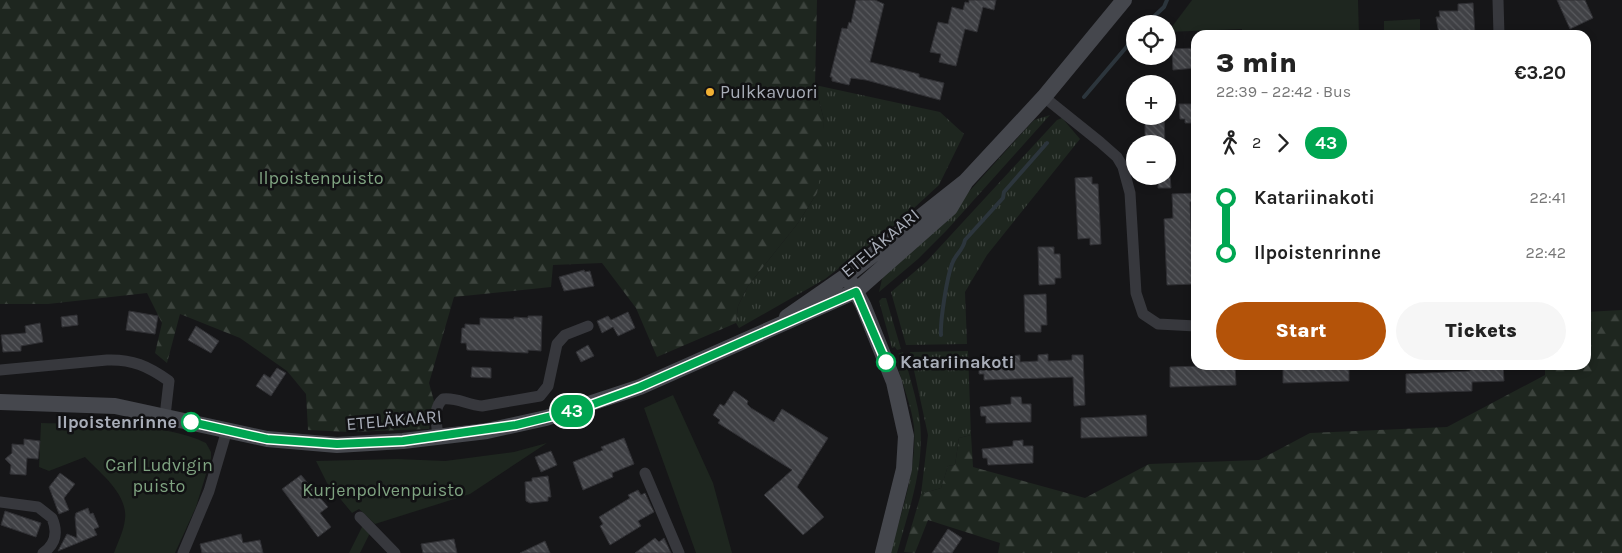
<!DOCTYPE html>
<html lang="en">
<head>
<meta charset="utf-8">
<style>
	body { margin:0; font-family:Karla,sans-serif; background:#f6f6f6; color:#222; height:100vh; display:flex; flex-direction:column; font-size:19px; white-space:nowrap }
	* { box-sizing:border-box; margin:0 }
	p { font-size:16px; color:#767676 }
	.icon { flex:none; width:28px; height:28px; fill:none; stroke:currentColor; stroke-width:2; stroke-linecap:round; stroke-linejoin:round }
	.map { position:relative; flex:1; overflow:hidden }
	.panel { position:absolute; left:1191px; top:30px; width:400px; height:340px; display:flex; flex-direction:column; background:#fff; border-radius:15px; box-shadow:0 2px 8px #0003 }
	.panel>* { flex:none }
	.badge { padding:0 10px; border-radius:16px; font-size:18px; line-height:32px }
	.buttons { position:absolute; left:1126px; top:15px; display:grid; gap:10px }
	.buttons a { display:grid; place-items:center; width:50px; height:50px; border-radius:50%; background:#fff; box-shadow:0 2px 8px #0003; font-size:25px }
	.map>.badge { position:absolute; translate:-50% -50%; box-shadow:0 0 0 2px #fff }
	.legs { display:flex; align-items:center; gap:8px; height:55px; padding:0 25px; font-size:16px }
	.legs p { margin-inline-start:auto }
	.head { display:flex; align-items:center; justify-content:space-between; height:85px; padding:0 25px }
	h1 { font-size:28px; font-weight:800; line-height:38px }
	.cta { display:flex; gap:10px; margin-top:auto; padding:10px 25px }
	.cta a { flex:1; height:58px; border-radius:30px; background:#b45309; color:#fff; font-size:20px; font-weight:800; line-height:58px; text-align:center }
	.cta a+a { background:#f6f6f6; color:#222 }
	ul { padding:0 25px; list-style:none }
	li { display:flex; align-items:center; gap:18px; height:55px; font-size:19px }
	li i { display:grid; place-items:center; width:8px; height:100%; margin:0 6px; background:currentColor }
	li i::after { content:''; width:12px; height:12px; margin:-6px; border:4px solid; border-radius:50%; background:#fff }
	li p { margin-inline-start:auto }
	li:first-child i { background:linear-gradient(#0000 50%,currentColor 0) }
	li:last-child i { background:linear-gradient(currentColor 50%,#0000 0) }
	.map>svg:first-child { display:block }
</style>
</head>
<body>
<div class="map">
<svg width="1622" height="553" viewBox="0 0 1622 553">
	<defs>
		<pattern id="grass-tufts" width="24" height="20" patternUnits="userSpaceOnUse" patternTransform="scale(1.25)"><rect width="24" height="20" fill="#1e261f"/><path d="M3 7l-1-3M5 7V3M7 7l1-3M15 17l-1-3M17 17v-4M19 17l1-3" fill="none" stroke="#3c433d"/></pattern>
		<pattern id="forest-firs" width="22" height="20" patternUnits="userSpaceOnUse" patternTransform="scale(1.25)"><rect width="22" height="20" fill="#1e261f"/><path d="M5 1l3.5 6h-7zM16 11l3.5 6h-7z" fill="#3c433d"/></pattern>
		<pattern id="building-back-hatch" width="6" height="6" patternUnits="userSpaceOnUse" patternTransform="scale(1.25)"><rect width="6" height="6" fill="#404145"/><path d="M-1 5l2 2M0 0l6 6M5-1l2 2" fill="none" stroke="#595a5e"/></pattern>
	</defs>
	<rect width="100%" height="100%" fill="#161618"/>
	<path fill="url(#grass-tufts)" d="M815,85L940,112L964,134L939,185L901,220L825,279L739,328L736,323L738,306L748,286L798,223L817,193L824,120Z
		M1050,115L946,231L918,259L879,292L882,279L887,272L945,218L1034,120Z
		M1062,118L1080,139L987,255L965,292L967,344L906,345L891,292L927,261L1057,120Z
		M882,298H886L901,349L897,350L895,347L892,348L879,301Z
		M968,351L971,435L959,438L955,465L948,466L941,488L921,494L928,435L910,352Z
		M903,352C908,371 914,390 918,409C928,458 910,506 897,553H890C901,513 917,470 914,427C912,408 904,389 899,371L902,370L900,364L903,363L901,355L898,354Z"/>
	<path fill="url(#forest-firs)" d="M0,0H817L815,85L824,120L822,167L817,193L798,223L748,286L738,306L736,323L657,357L636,308L602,263L553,265L551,287L454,297L429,383L434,401L429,429L350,432L308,430L306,394L287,371L240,338L180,314L167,363L155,353L162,323L147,293L48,304H0Z
		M1622,310V553H998L1000,543L928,520L915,553L904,552L921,494L941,488L948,466L955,465L959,438L971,435L973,467L1085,498L1149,464L1259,460L1310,433L1447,427L1545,375V365H1586V312Z"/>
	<path fill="#1e261f" d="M1192,0H1358L1359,35H1242V29L1168,32Z
		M1420,19V35H1384V21Z
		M673,395L713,483L732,553H696L644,408Z
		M41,423C87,424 165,422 206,443L211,452V458L196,507L175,553H114C118,542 124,530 125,519C128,494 100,473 85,457L49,471L39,467Z
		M547,443L470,494L375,524L359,509L352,513L327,483L316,461L397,459L445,461L514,452Z
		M363,525L370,533L360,553H349Z"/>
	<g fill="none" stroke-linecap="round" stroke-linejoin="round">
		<path stroke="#2c353c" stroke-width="4" d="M1146,24L1164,7L1167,0
			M1084,97L1135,37
			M941,335C940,321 947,277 952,264C955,254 963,251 965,240L1003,198L1004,192L1047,143"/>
	</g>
	<path fill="url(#building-back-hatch)" stroke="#303034" d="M856,0H875L884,4L870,62L919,74V77L944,83L940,100L866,80L851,78L849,85L832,81V77H830L842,28L847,29L849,22L851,23Z
		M969,0H996L994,10L983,7L977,32L965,29L956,66L939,62L941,54L930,52L938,22L948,24L952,7L963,10L965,2L969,3Z
		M1557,0H1585L1593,18L1570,29Z
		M1473,3L1475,35L1439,34L1436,17H1440L1439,11H1458V4Z
		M1196,48V68L1173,70L1172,49Z
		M1179,104H1196V123H1185V119H1180Z
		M1145,116H1164L1165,144H1145Z
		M1158,176H1170L1171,188H1158Z
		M1092,177V184H1098L1101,244L1090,245V238L1078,239L1075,178Z
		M1196,193V202H1190L1193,284L1167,285L1164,219L1173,218L1172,194Z
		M1038,247H1054V254H1060L1061,278H1055V284L1039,285Z
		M584,270L585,272L590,271L594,286L564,291L559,277Z
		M1046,294L1047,325H1041V332H1025L1024,295Z
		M129,311L158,316L155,334L126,330Z
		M628,312L635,328L618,336L613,327L602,333L597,321L608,316L611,320Z
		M77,315L78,325L62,327L61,317Z
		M528,316H542L541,351L528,350V353L467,350L466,343H461L462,328H465V324L480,325V318L514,319V317L528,318Z
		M40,323L43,342L21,346V351L3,352L1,335L26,333L25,326Z
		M196,326L219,341L211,353L188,340Z
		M588,345L594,356L581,362L576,352Z
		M1048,354V361L1072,360V355H1083L1085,405L1074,406L1073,377L984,380V374H979V365L1010,362V356L1020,355V362L1038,361V355Z
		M1235,365L1236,385L1170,387V367Z
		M1283,365H1349V381L1283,383Z
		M1470,365H1503L1504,381L1472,382V391L1406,393V374L1470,371Z
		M472,367L491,368V378L471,377Z
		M277,368L286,373L271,396L256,386L264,374L270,378Z
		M734,391L748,401L747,404L751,408L774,422L782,409L828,438L797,487L824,517L803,535L764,495L792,470L718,423L720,420L713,415L720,404L724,406Z
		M1011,397H1021L1022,404H1031V422L986,423V416H981L980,407L1011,404Z
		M1146,415L1147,436L1081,438V418Z
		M624,438L634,464L612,473L613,477L583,490L573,462L603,450L601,447Z
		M24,439L40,441L38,459L27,458L26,475L10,474L11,465L5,459L12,453V444L24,445Z
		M1023,440V446H1033V463L988,465L987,458H983L982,449L1013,446V441Z
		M551,451L557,465L541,472L535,457Z
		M60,473L75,484L64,498L69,510L59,514L49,487Z
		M301,475L328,507L320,513L331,527L318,537L282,489Z
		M548,476L551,497H548V501L530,503L526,501L525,482L532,481V478Z
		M638,490L641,495L645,493L654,512L638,521L641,526L610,545L600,526L603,524L599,517L630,498L628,495Z
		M88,508L90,514L93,513L99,527L94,529L97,535L58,551L67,534L77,538L75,517L76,513Z
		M5,511L41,523L36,537L1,525Z
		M948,529L962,538L952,553H932Z
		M241,534L243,543L260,540L263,553H202L200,544Z
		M655,538L659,542L664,538L671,553H635Z
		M454,539L457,553H423L421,544Z
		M545,541L550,553H520Z"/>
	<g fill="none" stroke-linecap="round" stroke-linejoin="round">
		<path stroke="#37383d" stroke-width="11" d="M1498,0L1499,35
			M1044,97L1100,142L1117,157L1123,167L1130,193L1136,293L1143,314L1158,324L1196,326
			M0,370L107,360C132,359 148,366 169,381L165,416
			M438,437C437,424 432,408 443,399C456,397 468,405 482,406L540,396L548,386L557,344L565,335L588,326
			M645,473L679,553
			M0,502L38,507L52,518C58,532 56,544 43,553
			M360,517L395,553
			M183,553L209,491L227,430"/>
		<path stroke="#45474d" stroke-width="16" d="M851,283L863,305L894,382L906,436L904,469L883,553
			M787,317L846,276L966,181L1044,97L1124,0
			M0,402L115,406L267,439L337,445L403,441L487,431L546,418L640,387L856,291L950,208L966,181"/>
	</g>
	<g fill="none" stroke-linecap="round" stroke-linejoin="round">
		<g stroke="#fff" stroke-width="11">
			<path id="line-1" d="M191,422L267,439L337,444L403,441L516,425L577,410L640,387L856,292L886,362"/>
		</g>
		<use href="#line-1" stroke="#00a651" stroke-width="8"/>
	</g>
	<circle fill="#f2b134" stroke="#111113" stroke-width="2" cx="710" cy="92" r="5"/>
	<g fill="#fff" stroke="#00a651" stroke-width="2.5">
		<circle cx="886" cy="362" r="9"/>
		<circle cx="191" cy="422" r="9"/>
	</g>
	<g text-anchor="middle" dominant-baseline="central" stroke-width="5" stroke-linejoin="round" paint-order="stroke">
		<g font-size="18" fill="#a8adb8" stroke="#111113" text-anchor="start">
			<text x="720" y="92">Pulkkavuori</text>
		</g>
		<g font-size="18" fill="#7fa381" stroke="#111113">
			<text x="321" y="178">Ilpoistenpuisto</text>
			<text x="159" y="465">Carl Ludvigin<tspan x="159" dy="21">puisto</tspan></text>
			<text x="383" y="490">Kurjenpolvenpuisto</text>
		</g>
		<g font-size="18" fill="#a8adb8" stroke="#111113">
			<text transform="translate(880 243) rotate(-40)">ETELÄKAARI</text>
			<text transform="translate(394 420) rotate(-5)">ETELÄKAARI</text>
		</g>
		<g font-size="18" font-weight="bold" fill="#a8adb8" stroke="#111113" text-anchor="start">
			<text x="900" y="362">Katariinakoti</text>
			<text x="177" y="422" text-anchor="end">Ilpoistenrinne</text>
		</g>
	</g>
</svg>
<div class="buttons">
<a><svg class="icon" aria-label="locate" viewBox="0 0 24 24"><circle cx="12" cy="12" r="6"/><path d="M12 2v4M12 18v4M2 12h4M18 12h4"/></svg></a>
<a>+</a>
<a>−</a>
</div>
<b class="badge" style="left:572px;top:411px;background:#00a651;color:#fff">43</b>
<section class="panel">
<div class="head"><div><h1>3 min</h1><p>22:39 – 22:42 · Bus</p></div><b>€3.20</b></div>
<div class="legs"><svg class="icon" aria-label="walk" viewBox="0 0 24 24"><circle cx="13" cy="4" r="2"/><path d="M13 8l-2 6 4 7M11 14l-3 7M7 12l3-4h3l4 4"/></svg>2<svg class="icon" aria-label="forward" viewBox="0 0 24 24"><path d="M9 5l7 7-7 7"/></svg><b class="badge" style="background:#00a651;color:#fff">43</b></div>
<ul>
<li><i style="color:#00a651"></i><b>Katariinakoti</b><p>22:41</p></li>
<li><i style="color:#00a651"></i><b>Ilpoistenrinne</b><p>22:42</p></li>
</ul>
<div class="cta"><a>Start</a><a>Tickets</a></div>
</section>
</div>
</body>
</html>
